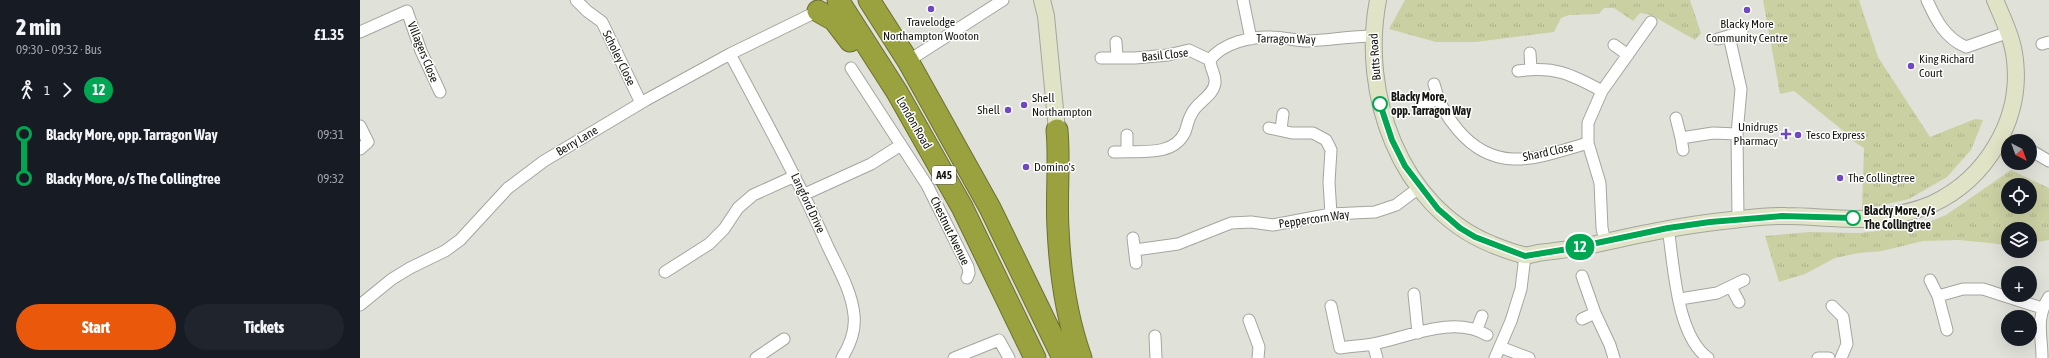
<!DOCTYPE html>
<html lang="en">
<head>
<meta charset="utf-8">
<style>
	body { margin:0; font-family:"Asap Condensed",sans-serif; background:#20242c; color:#f1f3f6; height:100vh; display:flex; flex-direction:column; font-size:15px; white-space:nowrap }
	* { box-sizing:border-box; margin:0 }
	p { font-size:13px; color:#9ea1a6 }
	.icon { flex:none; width:22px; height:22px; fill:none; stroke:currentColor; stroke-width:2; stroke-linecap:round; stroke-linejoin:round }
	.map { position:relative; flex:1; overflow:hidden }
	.sheet { display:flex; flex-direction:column; background:#171b24; width:360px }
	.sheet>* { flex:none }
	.badge { padding:0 8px; border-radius:13px; font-size:14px; line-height:26px }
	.needle { width:26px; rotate:139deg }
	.tools { position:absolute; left:1641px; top:134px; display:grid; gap:8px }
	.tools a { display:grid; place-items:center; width:36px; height:36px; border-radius:50%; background:#171b24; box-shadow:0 4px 16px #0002; font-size:20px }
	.map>.badge { position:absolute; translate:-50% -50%; box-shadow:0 0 0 2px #fff }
	.legs { display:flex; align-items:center; gap:6px; height:44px; padding:0 16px; font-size:13px }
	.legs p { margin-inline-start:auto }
	.headline { display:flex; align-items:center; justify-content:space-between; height:68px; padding:0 16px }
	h1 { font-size:22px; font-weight:800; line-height:30px }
	.cta { display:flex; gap:8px; margin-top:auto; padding:8px 16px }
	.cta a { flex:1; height:46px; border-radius:24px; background:#ea580c; color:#fff; font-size:16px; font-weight:800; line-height:46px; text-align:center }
	.cta a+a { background:#20242c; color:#f1f3f6 }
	ul { padding:0 16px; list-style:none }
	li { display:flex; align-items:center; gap:14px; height:44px; font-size:15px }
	li i { display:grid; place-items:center; width:6px; height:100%; margin:0 5px; background:currentColor }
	li i::after { content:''; width:10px; height:10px; margin:-5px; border:3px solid; border-radius:50%; background:#171b24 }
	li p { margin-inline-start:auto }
	li:first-child i { background:linear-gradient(#0000 50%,currentColor 0) }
	li:last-child i { background:linear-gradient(currentColor 50%,#0000 0) }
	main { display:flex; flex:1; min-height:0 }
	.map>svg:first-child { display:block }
</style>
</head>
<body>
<main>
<section class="sheet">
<div class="headline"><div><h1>2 min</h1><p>09:30 – 09:32 · Bus</p></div><b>£1.35</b></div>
<div class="legs"><svg class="icon" aria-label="walk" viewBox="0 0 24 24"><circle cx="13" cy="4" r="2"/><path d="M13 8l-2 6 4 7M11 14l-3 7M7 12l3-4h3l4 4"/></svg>1<svg class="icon" aria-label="forward" viewBox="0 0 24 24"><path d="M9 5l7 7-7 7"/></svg><b class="badge" style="background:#00a651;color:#fff">12</b></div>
<ul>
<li><i style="color:#00a651"></i><b>Blacky More, opp. Tarragon Way</b><p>09:31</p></li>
<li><i style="color:#00a651"></i><b>Blacky More, o/s The Collingtree</b><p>09:32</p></li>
</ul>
<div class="cta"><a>Start</a><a>Tickets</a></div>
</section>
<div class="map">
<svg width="1689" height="358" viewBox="0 0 1689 358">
	<defs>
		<pattern id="park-tufts" width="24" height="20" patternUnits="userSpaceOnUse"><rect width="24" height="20" fill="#cbd0a3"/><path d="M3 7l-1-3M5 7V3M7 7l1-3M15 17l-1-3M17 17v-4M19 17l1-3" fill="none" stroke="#aeb28b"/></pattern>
	</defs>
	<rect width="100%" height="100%" fill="#e0e2da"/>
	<path fill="url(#park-tufts)" fill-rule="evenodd" d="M1045,0H1330L1341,33L1335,40L1291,15L1280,13L1273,21L1254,8H1244L1239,14L1209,15L1201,18L1194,32L1116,42H1076L1029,29Z
		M1403,0H1499L1518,57L1570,137L1615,119L1623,120L1611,150L1587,177L1549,199L1502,210L1504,148L1490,139L1486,133L1434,91L1420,94Z
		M1651,170L1689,188V240L1670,243V229H1648V245L1599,240L1563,241L1522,251L1499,253L1475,258L1445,274L1419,282L1405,236L1450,232L1500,233L1561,225L1586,215ZM1648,185H1670V207H1648Z"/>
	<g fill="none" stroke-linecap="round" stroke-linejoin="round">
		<g stroke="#a4a59e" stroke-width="13">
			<path id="street" d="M216,0L227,11L242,22L281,103
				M883,0L891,39
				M1567,0C1576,20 1585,38 1606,47L1649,32
				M0,32L47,11L61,51L80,92
				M1369,36L1381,89L1377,134L1378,219
				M1358,39L1382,32
				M756,42L757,57
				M1682,44L1689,42
				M1254,45L1268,55
				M1170,53L1171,69
				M370,54C404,118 439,181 468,247C478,268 492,292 494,315C496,331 490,345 482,358
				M741,58H775L808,55L829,50L850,60
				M548,61L643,0
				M491,68L567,185L608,267L609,273L607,278
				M1158,71C1195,66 1211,74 1242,91
				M1074,84C1078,102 1086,116 1098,130C1137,176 1179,157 1228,143
				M1060,107L1078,99
				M1316,118L1321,138
				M0,126L8,142L0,149
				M909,128L932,133H953L966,140L971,150L969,182L971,214
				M921,129L923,114
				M1323,150L1321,138L1353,133L1377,134
				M1670,150L1689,161
				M767,151V135
				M754,152C778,150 813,158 825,132C827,127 828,120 831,115C836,102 853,97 855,83C856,75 850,68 850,60C862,43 892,36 912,37C924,37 936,41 948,41C970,40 991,36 1013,36
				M445,194L511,164L541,145
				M1308,228C1314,265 1316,335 1348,358
				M773,238L776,263
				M1245,242L1242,228L1240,183L1228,143V123L1242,91L1291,22
				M775,250L818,244L871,223L891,222L913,225L971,214L1015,212L1036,205L1060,187
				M305,272L349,244L364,229L378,208L393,195L435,176
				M1222,276L1235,313L1250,345L1254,358
				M1570,280L1578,296
				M1371,287L1379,302
				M1054,294L1058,333
				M1320,299L1357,293L1384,280
				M0,305L32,279L50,268L85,251L100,240L148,188L184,161L286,100L370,54L458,11
				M971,306L980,348C991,346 1002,346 1013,344C1049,337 1093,315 1127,335
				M1472,306L1483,317L1487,344L1481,358
				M1222,319L1235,313
				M889,320L899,347L898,358
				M1117,329L1122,316
				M1587,330L1578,296L1603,289H1623L1682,308
				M795,336L796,358
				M1013,344L1017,358
				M1140,347L1169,358
				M396,358L424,339
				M594,358L639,340L649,358
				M1135,358L1151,321L1161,289L1165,256
				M1458,358H1469
				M1682,358C1682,334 1675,319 1689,297"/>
		</g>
		<g stroke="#a4a59e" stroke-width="18">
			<path id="secondary" d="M682,0L686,16L697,130
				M1018,0C1000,93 1039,206 1131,244C1141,248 1153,253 1164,255C1168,256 1174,254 1178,253C1194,251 1211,249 1227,246C1272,236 1317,226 1362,221C1383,219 1405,215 1426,216C1458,216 1493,222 1524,217C1540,214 1557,211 1572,204C1626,179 1662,120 1655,60C1653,39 1643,19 1635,0"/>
		</g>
		<g stroke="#6c7130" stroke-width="23">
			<path id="highway" d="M478,0L537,92L602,207L675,358
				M509,0L548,61L630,208L703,358
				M458,11L474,20L490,41
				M697,130C700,163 696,196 698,228C700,273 706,316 721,358"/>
		</g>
		<use href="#street" stroke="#fff" stroke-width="11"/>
		<use href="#secondary" stroke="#e1e3c6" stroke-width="16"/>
		<use href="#highway" stroke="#9aa240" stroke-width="21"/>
	</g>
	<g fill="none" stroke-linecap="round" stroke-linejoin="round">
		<g stroke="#fff" stroke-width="9">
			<path id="line-1" d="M1020,104L1032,140L1045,166L1078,209L1100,228L1115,237L1165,256L1208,249L1308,228L1350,222L1422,216L1493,218"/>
		</g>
		<use href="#line-1" stroke="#00a651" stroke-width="6"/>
	</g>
	<g fill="#6f49c2" stroke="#fffffe" stroke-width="1.5">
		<circle cx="571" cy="9" r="4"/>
		<circle cx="1387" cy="10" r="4"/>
		<circle cx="1551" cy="66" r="4"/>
		<circle cx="664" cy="105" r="4"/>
		<circle cx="648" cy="110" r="4"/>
		<path d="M1424 128h4v4h4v4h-4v4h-4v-4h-4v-4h4z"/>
		<circle cx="1438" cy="135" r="4"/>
		<circle cx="666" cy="167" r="4"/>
		<circle cx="1480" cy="178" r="4"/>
	</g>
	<g fill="#fff" stroke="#00a651" stroke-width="2">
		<circle cx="1020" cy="104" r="7"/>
		<circle cx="1493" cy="218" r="7"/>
	</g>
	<g text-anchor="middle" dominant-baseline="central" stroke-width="3" stroke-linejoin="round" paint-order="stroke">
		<rect fill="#fffffe" stroke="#5c5c5a" stroke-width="1" x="572" y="166" width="24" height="18" rx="3"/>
		<g font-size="11" font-weight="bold" fill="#161613">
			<text x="584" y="175">A45</text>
		</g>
		<g font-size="12" fill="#161613" stroke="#fffffe" text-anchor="start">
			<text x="571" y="22" text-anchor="middle">Travelodge<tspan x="571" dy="14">Northampton Wooton</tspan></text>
			<text x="1387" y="24" text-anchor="middle">Blacky More<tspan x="1387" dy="14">Community Centre</tspan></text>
			<text x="1559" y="59">King Richard<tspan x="1559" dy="14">Court</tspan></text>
			<text x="672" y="98">Shell<tspan x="672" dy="14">Northampton</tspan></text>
			<text x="640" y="110" text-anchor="end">Shell</text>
			<text x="1418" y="127" text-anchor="end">Unidrugs<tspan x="1418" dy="14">Pharmacy</tspan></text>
			<text x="1446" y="135">Tesco Express</text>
			<text x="674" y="167">Domino's</text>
			<text x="1488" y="178">The Collingtree</text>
		</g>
		<g font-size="12" fill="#161613" stroke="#fffffe">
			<text transform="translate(926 39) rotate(1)">Tarragon Way</text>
			<text transform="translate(63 52) rotate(68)">Villagers Close</text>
			<text transform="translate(805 55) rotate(-6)">Basil Close</text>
			<text transform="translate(1015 57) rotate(-94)">Butts Road</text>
			<text transform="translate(259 58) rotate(64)">Scholey Close</text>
			<text transform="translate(554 123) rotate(60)">London Road</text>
			<text transform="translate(217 141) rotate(-31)">Berry Lane</text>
			<text transform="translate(1188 152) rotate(-12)">Shard Close</text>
			<text transform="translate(448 203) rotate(65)">Langford Drive</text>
			<text transform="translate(954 219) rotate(-8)">Peppercorn Way</text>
			<text transform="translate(590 231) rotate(64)">Chestnut Avenue</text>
		</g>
		<g font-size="12" font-weight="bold" fill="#161613" stroke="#fffffe" text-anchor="start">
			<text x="1031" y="97">Blacky More,<tspan x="1031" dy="14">opp. Tarragon Way</tspan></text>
			<text x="1504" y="211">Blacky More, o/s<tspan x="1504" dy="14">The Collingtree</tspan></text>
		</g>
	</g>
</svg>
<div class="tools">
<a><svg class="needle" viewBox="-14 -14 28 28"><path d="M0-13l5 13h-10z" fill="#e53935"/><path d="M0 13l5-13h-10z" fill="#9ea1a6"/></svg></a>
<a><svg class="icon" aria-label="locate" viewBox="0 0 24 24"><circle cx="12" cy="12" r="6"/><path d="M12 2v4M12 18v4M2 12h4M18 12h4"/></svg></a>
<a><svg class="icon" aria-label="layers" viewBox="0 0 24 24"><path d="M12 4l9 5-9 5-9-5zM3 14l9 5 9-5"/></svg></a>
<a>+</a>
<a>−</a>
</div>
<b class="badge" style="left:1220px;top:247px;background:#00a651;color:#fff">12</b>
</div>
</main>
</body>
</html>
